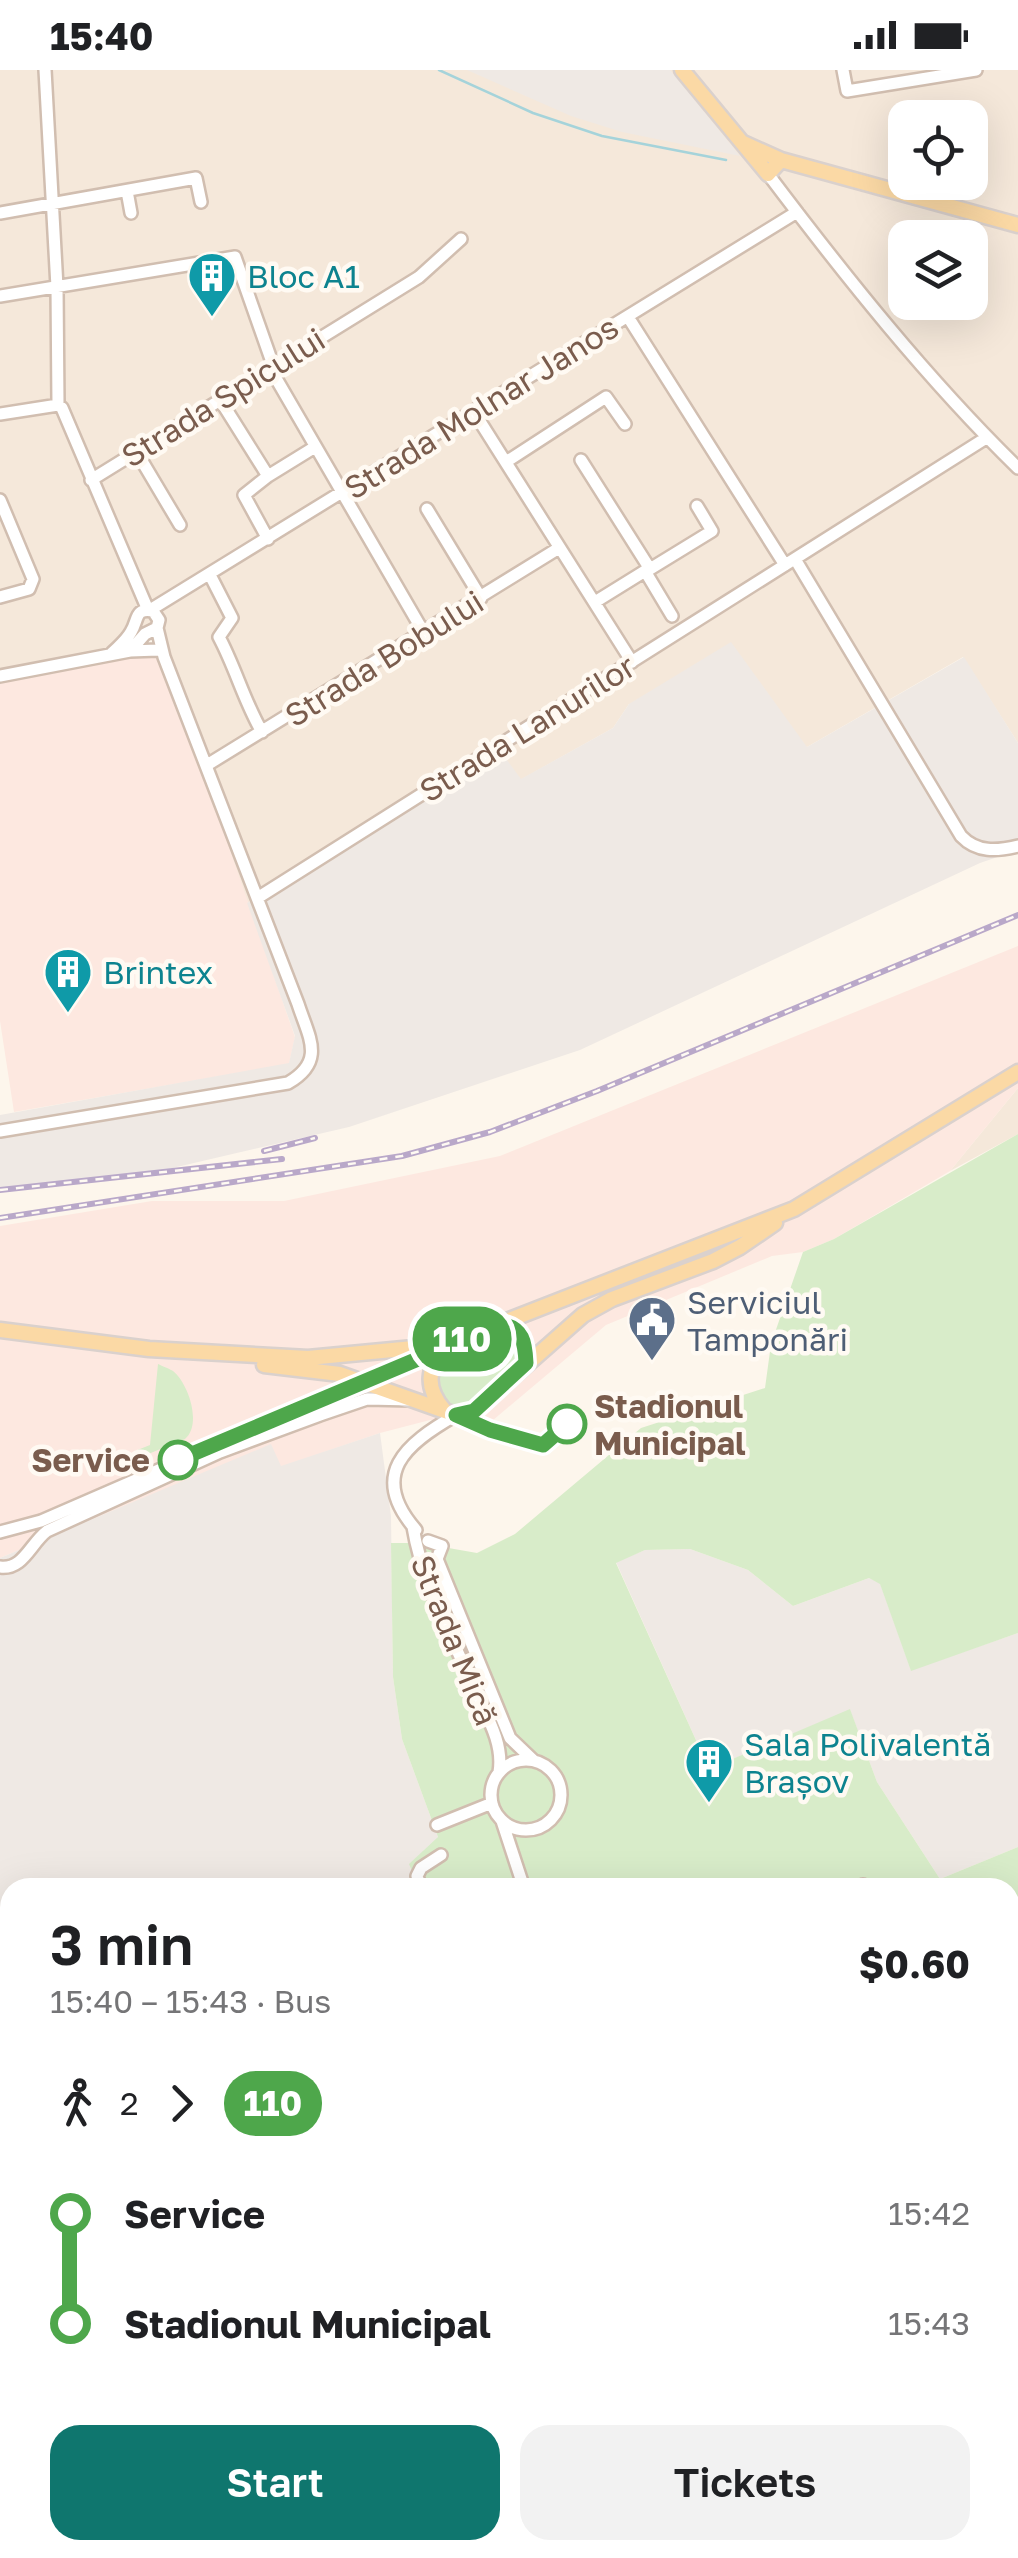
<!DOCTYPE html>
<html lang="en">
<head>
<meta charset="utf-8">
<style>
	body { margin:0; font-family:"Golos Text",sans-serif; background:#f2f2f2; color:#202124; height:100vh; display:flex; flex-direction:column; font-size:38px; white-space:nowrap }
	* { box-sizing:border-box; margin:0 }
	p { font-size:32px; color:#757577 }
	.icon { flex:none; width:55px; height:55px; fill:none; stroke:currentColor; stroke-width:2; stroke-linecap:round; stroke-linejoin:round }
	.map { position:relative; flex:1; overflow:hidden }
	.sheet { position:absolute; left:0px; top:1808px; width:1020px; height:682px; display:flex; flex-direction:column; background:#fff; border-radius:30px 30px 0 0; box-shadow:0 10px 40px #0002 }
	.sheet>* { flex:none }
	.badge { padding:0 20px; border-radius:32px; font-size:35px; line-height:65px }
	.buttons { position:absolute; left:888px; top:30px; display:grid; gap:20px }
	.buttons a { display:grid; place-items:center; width:100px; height:100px; border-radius:20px; background:#fff; box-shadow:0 10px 40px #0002; font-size:50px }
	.map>.badge { position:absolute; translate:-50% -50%; box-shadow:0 0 0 5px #fff }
	.legs { display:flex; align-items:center; gap:15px; height:110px; padding:0 50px; font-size:32px }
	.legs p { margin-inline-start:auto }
	.head { display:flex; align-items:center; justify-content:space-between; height:170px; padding:0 50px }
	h1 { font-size:55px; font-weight:600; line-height:75px }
	.primary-button { display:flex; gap:20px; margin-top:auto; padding:20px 50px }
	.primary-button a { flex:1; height:115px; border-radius:30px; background:#0f766e; color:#fff; font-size:40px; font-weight:600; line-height:115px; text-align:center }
	.primary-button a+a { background:#f2f2f2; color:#202124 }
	ul { padding:0 50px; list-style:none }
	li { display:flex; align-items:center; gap:35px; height:110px; font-size:38px }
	li i { display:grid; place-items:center; width:15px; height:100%; margin:0 12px; background:currentColor }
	li i::after { content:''; width:25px; height:25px; margin:-12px; border:8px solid; border-radius:50%; background:#fff }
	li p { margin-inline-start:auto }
	li:first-child i { background:linear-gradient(#0000 50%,currentColor 0) }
	li:last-child i { background:linear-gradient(currentColor 50%,#0000 0) }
	.status { display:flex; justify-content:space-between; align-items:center; height:70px; padding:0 50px; background:#fff; direction:ltr }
	.status svg { height:28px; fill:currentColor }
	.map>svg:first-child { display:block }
</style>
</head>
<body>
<div class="status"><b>15:40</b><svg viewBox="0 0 49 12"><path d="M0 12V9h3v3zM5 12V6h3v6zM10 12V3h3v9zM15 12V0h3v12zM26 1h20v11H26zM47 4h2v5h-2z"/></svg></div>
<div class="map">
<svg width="1018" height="2488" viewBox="0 0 1018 2488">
	<rect width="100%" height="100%" fill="#fdf6ec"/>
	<path fill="#f5e8da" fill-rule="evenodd" d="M0,0H1018V673L963,587L807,677L629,634L613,658L520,710L498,678L247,833L195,679L151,567L106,583L0,601ZM905,48H970V112H905ZM905,168H970V232H905Z
		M1018,1018V1064L950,1101Z
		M1018,1832V2294L1010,2296V1837Z
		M178,2480H518V2488H183Z"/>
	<path fill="#fde8e0" d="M154,576L195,679L295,967L289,994L14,1042L0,951V604Z
		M1018,876V1018L950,1101L834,1169L803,1182L772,1186L606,1255L486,1356L430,1350L380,1363L280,1397L271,1375L0,1488V1156L152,1131H284L500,1086Z"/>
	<path fill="#efe9e4" d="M467,0H670L740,86L622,62L571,46Z
		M731,572L807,677L964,587L1018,673V780L980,793L580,980L349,1057L151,1103L0,1121V1045L289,993L295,966L247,833L498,678L521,709L613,658L629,634Z
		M380,1363L391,1446L393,1607L402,1669L438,1767L419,1817L10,1818V2480H182L187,2488H0V1488L271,1374L281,1396Z
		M690,1479L748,1500L793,1536L869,1508L880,1513L911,1600L1018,1563V1777L940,1809L877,1712L850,1640L709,1699L616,1492L645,1480Z"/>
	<path fill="#d8ecc9" d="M1018,1064V1563L911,1601L880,1514L869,1508L793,1536L748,1500L690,1479L645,1480L616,1493L709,1699L850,1639L877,1712L940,1809L1018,1777V1832L1010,1837V1818L961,1817L940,1810L934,1818L419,1817L409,1794L438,1767L402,1669L393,1607L391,1473H420L477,1483L515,1464L641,1358L765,1318L771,1274L803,1182L834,1169Z
		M501,1267L518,1275V1291L471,1335L457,1337L444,1331L436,1321L438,1295L451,1286Z
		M158,1294C160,1295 172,1300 173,1301C189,1314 202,1355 185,1369L136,1389L135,1381L150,1375Z
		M1018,2294V2488H518V2480H1010V2296Z"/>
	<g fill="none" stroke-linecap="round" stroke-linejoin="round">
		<path stroke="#a5d3da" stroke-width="2.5" d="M439,0L533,43L602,66L726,90"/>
		<g stroke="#d1beb0" stroke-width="16">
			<path id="minor" d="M45,0L57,217L58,335L62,338L148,540
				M843,0L847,21L976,0
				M768,104C845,206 927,309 1018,398
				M127,121L131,143
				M0,143L196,108L201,132
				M0,226L235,187L273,295
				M628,247L785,495
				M270,298L424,563
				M219,328L268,406L244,425L268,469
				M474,342L632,592
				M0,344L58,335
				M136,381L180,455
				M581,390L650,499L645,501
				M506,392L606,327L625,354
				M268,406L315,377
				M91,410L419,207L461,169
				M0,430L33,509L29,519L0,527
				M427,439L481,528
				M795,489L961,766C977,783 997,781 1018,776
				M650,499L712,461L697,436
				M210,505L232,548L219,567C236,599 244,631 262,662
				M595,532L645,501L672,546
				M150,540L797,142
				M112,583C119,576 126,571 131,562C139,549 134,538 153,541L159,550L157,558L145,564L130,581
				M0,606L130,581L158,580
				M207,695L559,478
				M259,827L986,368
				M0,1061L288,1013C326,991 309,968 298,934L164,587L157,558
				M413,1457C422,1513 452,1567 475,1620C486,1645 504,1673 499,1702
				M416,1460C368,1405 405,1374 456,1345
				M0,1462L41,1451L442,1277
				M428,1471L442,1476L437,1489L510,1668L533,1690
				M0,1497C23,1500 30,1474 47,1461L220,1382L320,1345L367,1329L412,1330
				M491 1725a35 35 0 1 1 70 0a35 35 0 1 1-70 0Z
				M502,1751L524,1818
				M437,1755L492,1733
				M863,1815L866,1818
				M421,1818L417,1806L421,1798L441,1785
				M1010,1925L1018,1930
				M0,2156L10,2172
				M1010,2180L1018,2172
				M1010,2226L1018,2225
				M0,2472L10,2467
				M170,2480L175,2488
				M327,2480L332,2488
				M419,2480L422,2488"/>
		</g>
		<g stroke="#dad1cd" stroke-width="19">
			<path id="major" d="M682,0L768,104L781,90
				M743,73L781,90L1018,155
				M501,1254C523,1258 525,1272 526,1293
				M0,1260L149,1279L308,1288L445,1275L794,1139L1018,1002
				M264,1295L340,1304L456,1345L474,1341L583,1245L612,1229L713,1191L740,1177L775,1153
				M444,1340C424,1316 428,1299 445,1275"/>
		</g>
		<use href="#minor" stroke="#fff" stroke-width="11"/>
		<use href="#major" stroke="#fbd9a5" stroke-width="14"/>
		<g stroke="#b9a8c9" stroke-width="6">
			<path id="rail" d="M264,1081L315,1068
				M0,1120L282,1089
				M0,1148L402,1086L490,1062L597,1021L1018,845"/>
		</g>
		<use href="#rail" stroke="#fffaf3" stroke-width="2.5" stroke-dasharray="8" stroke-linecap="butt"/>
	</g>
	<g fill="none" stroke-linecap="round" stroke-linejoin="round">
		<g stroke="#fff" stroke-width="22">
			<path id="line-1" d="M178,1390L501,1254C523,1258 525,1272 526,1293L474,1341L456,1345L490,1360L543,1375L567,1354"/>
		</g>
		<use href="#line-1" stroke="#4ea74b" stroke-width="15"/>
	</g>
	<defs>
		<g id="building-pin" transform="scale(2.5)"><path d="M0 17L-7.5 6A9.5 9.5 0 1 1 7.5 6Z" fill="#0f9aa8" stroke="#fffaf3"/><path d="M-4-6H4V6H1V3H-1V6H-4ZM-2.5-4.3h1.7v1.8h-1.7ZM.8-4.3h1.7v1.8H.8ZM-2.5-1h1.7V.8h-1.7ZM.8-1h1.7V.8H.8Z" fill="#fff"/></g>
		<g id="civic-pin" transform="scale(2.5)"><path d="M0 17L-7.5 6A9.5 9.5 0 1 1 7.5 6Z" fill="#5c6f8a" stroke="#fffaf3"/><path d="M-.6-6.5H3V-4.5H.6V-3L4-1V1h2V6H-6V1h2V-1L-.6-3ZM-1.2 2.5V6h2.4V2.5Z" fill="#fff"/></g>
	</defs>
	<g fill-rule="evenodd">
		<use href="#building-pin" x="212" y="206"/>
		<use href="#building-pin" x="68" y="902"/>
		<use href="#civic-pin" x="652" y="1250"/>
		<use href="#building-pin" x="709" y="1692"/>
	</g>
	<g fill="#fff" stroke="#4ea74b" stroke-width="5">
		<circle cx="567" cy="1354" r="18"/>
		<circle cx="178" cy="1390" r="18"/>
	</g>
	<g text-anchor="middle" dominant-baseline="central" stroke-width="9" stroke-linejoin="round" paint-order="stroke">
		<g font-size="32" fill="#0d838f" stroke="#fffaf3" text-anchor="start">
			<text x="247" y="206">Bloc A1</text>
			<text x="103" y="902">Brintex</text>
			<text x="744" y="1674">Sala Polivalentă<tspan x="744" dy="37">Brașov</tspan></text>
		</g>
		<g font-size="32" fill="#7a5c4d" stroke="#fffaf3">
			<text transform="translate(223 327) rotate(-32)">Strada Spicului</text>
			<text transform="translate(481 337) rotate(-32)">Strada Molnar Janos</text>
			<text transform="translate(384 588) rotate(-32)">Strada Bobului</text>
			<text transform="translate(527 658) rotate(-32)">Strada Lanurilor</text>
			<text transform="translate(455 1570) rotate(68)">Strada Mică</text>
		</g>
		<g font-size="32" fill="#4e5e75" stroke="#fffaf3" text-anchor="start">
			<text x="687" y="1232">Serviciul<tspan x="687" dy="37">Tamponări</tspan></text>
		</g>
		<g font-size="32" font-weight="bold" fill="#7a5c4d" stroke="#fffaf3" text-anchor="start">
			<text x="594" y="1336">Stadionul<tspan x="594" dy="37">Municipal</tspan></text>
			<text x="150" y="1390" text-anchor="end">Service</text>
		</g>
	</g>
</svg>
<div class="buttons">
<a><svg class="icon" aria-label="locate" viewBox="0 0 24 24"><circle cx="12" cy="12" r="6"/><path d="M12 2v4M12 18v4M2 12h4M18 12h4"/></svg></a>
<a><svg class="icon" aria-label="layers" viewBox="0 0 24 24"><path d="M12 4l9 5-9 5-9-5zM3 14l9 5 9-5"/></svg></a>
</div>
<b class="badge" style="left:462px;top:1269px;background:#4ea74b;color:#fff">110</b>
<section class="sheet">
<div class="head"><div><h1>3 min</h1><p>15:40 – 15:43 · Bus</p></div><b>$0.60</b></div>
<div class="legs"><svg class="icon" aria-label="walk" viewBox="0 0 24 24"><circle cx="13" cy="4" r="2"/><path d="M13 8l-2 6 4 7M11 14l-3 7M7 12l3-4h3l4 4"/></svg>2<svg class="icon" aria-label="forward" viewBox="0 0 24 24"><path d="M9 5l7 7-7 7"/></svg><b class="badge" style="background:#4ea74b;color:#fff">110</b></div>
<ul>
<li><i style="color:#4ea74b"></i><b>Service</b><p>15:42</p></li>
<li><i style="color:#4ea74b"></i><b>Stadionul Municipal</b><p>15:43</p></li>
</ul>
<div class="primary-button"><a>Start</a><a>Tickets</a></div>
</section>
</div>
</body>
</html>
